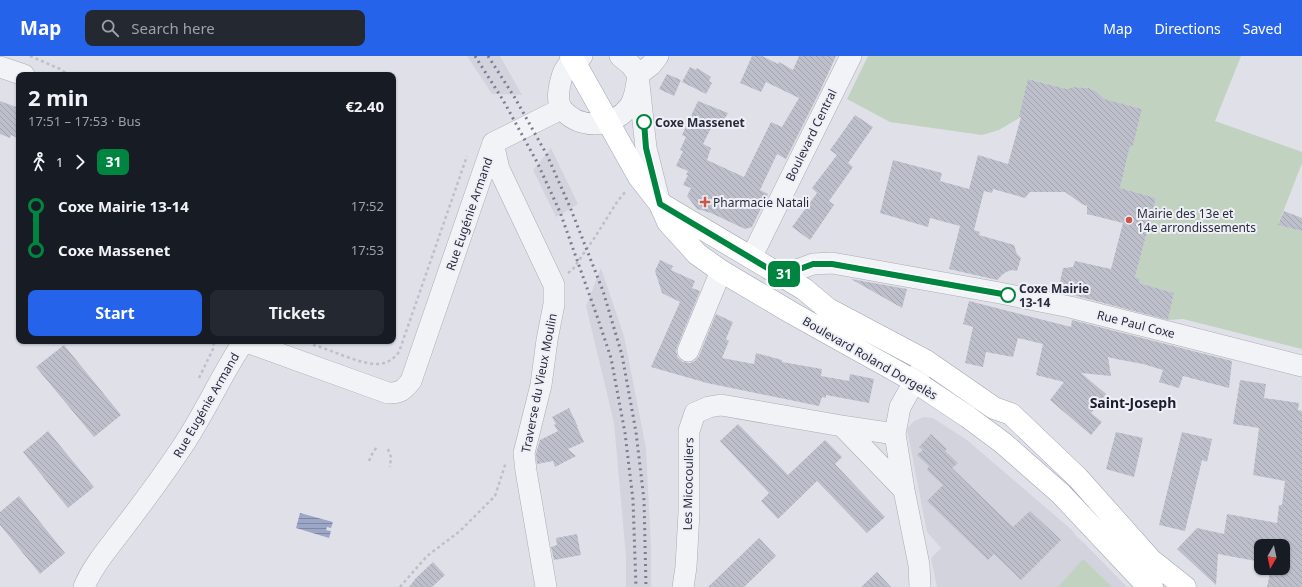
<!DOCTYPE html>
<html lang="en">
<head>
<meta charset="utf-8">
<style>
	body { margin:0; font-family:"Noto Sans",sans-serif; background:#242831; color:#f1f3f6; height:100vh; display:flex; flex-direction:column; font-size:15px; white-space:nowrap }
	* { box-sizing:border-box; margin:0 }
	p { font-size:13px; color:#9ea1a6 }
	.icon { flex:none; width:22px; height:22px; fill:none; stroke:currentColor; stroke-width:2; stroke-linecap:round; stroke-linejoin:round }
	.map { position:relative; flex:1; overflow:hidden }
	.side { position:absolute; left:16px; top:16px; width:380px; height:272px; display:flex; flex-direction:column; background:#171b24; border-radius:8px; box-shadow:0 1px 3px #0004 }
	.side>* { flex:none }
	.badge { padding:0 8px; border-radius:6px; font-size:14px; line-height:26px }
	.needle { width:26px; rotate:189deg }
	.controls { position:absolute; left:1254px; top:483px; display:grid; gap:8px }
	.controls a { display:grid; place-items:center; width:36px; height:36px; border-radius:8px; background:#171b24; box-shadow:0 1px 3px #0004; font-size:20px }
	.map>.badge { position:absolute; translate:-50% -50%; box-shadow:0 0 0 2px #fff }
	.legs { display:flex; align-items:center; gap:6px; height:44px; padding:0 12px; font-size:13px }
	.legs p { margin-inline-start:auto }
	.overview { display:flex; align-items:center; justify-content:space-between; height:68px; padding:0 12px }
	h1 { font-size:22px; font-weight:700; line-height:30px }
	.cta { display:flex; gap:8px; margin-top:auto; padding:8px 12px }
	.cta a { flex:1; height:46px; border-radius:8px; background:#2563eb; color:#fff; font-size:16px; font-weight:700; line-height:46px; text-align:center }
	.cta a+a { background:#242831; color:#f1f3f6 }
	ul { padding:0 12px; list-style:none }
	li { display:flex; align-items:center; gap:14px; height:44px; font-size:15px }
	li i { display:grid; place-items:center; width:6px; height:100%; margin:0 5px; background:currentColor }
	li i::after { content:''; width:10px; height:10px; margin:-5px; border:3px solid; border-radius:50%; background:#171b24 }
	li p { margin-inline-start:auto }
	li:first-child i { background:linear-gradient(#0000 50%,currentColor 0) }
	li:last-child i { background:linear-gradient(currentColor 50%,#0000 0) }
	header { display:flex; align-items:center; gap:24px; box-sizing:border-box; height:56px; padding:0 20px; background:#2563eb; color:#fff }
	header strong { font-size:19px }
	nav { display:flex; gap:22px; margin-inline-start:auto; font-size:14px }
	.search { width:280px; height:36px; background:#242831; display:flex; align-items:center; gap:10px; box-sizing:border-box; padding:0 14px; border-radius:8px; color:#9ea1a6; font-size:15px }
	.map>svg:first-child { display:block }
</style>
</head>
<body>
<header>
<strong>Map</strong>
<div class="search"><svg class="icon" aria-label="search" viewBox="0 0 24 24"><circle cx="10" cy="10" r="6"/><path d="M15 15l6 6"/></svg>Search here</div>
<nav><a>Map</a><a>Directions</a><a>Saved</a></nav>
</header>
<div class="map">
<svg width="1302" height="531" viewBox="0 0 1302 531">
	<defs>
		<pattern id="water-rules" width="6" height="5" patternUnits="userSpaceOnUse"><rect width="6" height="5" fill="#9ca6c7"/><path d="M0 2.5h6" fill="none" stroke="#7f87a3"/></pattern>
		<pattern id="building-back-hatch" width="6" height="6" patternUnits="userSpaceOnUse"><rect width="6" height="6" fill="#bdbfcb"/><path d="M-1 5l2 2M0 0l6 6M5-1l2 2" fill="none" stroke="#a2a4af"/></pattern>
	</defs>
	<rect width="100%" height="100%" fill="#e0e1e8"/>
	<path fill="#d2d3dd" d="M467,0H500L522,39L492,38Z
		M551,92L578,148L556,161L533,114Z
		M601,212L624,280L646,392L651,492V531H626V501L614,367L586,250Z
		M924,361L933,362L967,384L1072,474L1077,481L1085,488L1127,531H937L931,502L941,492L927,476L907,373L914,365Z"/>
	<path fill="#c1d2c1" d="M868,0H1241L1215,65L1302,96V107L1278,169L1302,175V293L1183,263L1168,264L1174,237L1139,227L1140,223L1135,221L1156,142L1120,132L1130,90H1133L1142,53L1103,43L1096,35L1089,32L1075,31L1067,33L1029,23L1019,60L1021,61L999,74L982,79L890,66L847,43Z
		M1083,503L1112,531H1058Z"/>
	<path fill="url(#water-rules)" d="M300,457L333,466L331,472L327,471L326,474L331,475L329,482L296,472Z"/>
	<path fill="url(#building-back-hatch)" d="M752,0H762L778,8L779,6L793,14L799,0H836L821,33L786,103L777,98L760,134L768,138L752,171L745,173L711,157L697,153L687,140L691,132L683,129L688,119H686L688,115L676,110L683,95L680,94L686,81L682,79L698,45L728,57L721,69L714,66L703,88L711,92L707,104L744,121L771,66L782,71L799,42L766,26L761,36L740,27Z
		M690,11L696,14L697,12L711,21L709,25L712,27L706,38L682,26Z
		M667,18L681,24L674,40L659,33Z
		M1028,23L1067,33L1074,31L1089,32L1096,35L1104,43L1142,53L1133,90H1130L1120,132L1156,142L1135,221L1140,223L1139,227L1174,237L1168,264L1073,239L1069,231L1060,226L1063,212L1073,211L1075,205L1111,213L1123,167L1087,158V150L1082,148L1065,136H1030L1025,142L993,133L992,137L984,135L974,174L980,176L979,179L1014,189L1017,198L1021,202L1017,215L1012,214L1006,216L1002,219L997,224L949,213L960,170L930,162L928,171L880,157L893,104L942,117L940,125L969,133L978,99L1008,108L1021,61L1019,60Z
		M0,45L19,52V83L11,79L10,82L0,78Z
		M855,59L873,71L848,107L853,111L829,145L834,149L810,184L792,171L817,137L812,132L837,99L830,94Z
		M1284,155L1302,162V175L1278,169Z
		M660,204L673,210L671,214L695,225L692,232L700,235L677,291L676,296L678,302L683,306L690,307L695,305L699,300L716,258L733,266L726,283L729,285L722,302L754,308L756,297L782,304V306L822,313L821,320L849,325L850,318L874,323L869,347L826,339V342L822,341L819,350L707,327L651,311L680,246L662,237L655,215Z
		M851,223L907,233L902,252Z
		M969,245L1071,271L1072,264L1232,305L1229,332L1183,320L1179,332L1159,326L1163,314L1143,308L1116,303L1108,301L1111,320L1081,317L1106,338L1091,357L1102,366L1091,379L1050,344L1064,326L1036,319L1043,288L1018,282L1013,301L986,296L983,311L965,307L973,271L963,268Z
		M64,289L121,359L94,381L36,311Z
		M1240,324L1266,328L1264,342L1299,347L1298,354L1302,355V531H1267L1271,512H1283V490H1261V506L1218,498L1216,529L1177,493L1197,472L1224,478L1227,458L1277,467L1279,449H1282L1285,425L1253,419L1259,372L1233,368Z
		M569,352L578,371H577L584,386L568,393L576,400L555,411L553,405L537,408L536,398L540,384L558,375L554,369L556,368L552,361Z
		M738,368L788,419L825,384L842,401L835,408L885,461L867,477L817,425L778,463L761,445L769,437L720,385Z
		M48,375L94,431L68,452L23,396Z
		M1116,376L1143,382L1134,421L1106,413Z
		M1182,376L1212,383L1207,406L1202,404L1185,475L1159,469Z
		M931,378L947,393L945,395L958,407L952,412L1013,471L1030,455L1061,484L1021,524L994,498L988,504L927,445L943,429L927,414L929,410L917,399L923,394L919,391Z
		M19,440L65,497L40,518L0,469V456Z
		M577,478L581,499L554,504L551,491L557,489L556,482Z
		M759,482L776,500L744,531H708Z
		M433,506L445,519L432,531H409L416,522Z
		M877,516L891,531H861Z"/>
	<g fill="none" stroke-linecap="round" stroke-linejoin="round">
		<g stroke="#a9abb5" stroke-width="22">
			<path id="minor" d="M582,0C570,4 564,11 561,24C559,32 556,45 562,53C579,74 613,72 629,51C636,42 636,30 638,19
				M620,0L631,9L638,19L646,92L660,148
				M0,11L24,19
				M638,19L651,9L658,0
				M493,87L499,113L554,229V248L547,284L541,329L524,397L526,415L546,531
				M493,87L561,53
				M751,202L851,0
				M781,220L813,208L832,207L1000,237L1070,251L1302,310
				M688,295L721,215
				M842,370L904,434
				M84,531C93,509 111,489 125,470C145,444 164,418 182,391C205,357 221,319 244,285L388,337C400,337 403,335 411,325L493,87
				M683,531L686,511L689,456V375L695,357L709,351L721,349L842,370L895,378
				M920,531L919,509L904,434L895,378L900,351L926,305"/>
		</g>
		<g stroke="#a0a3b4" stroke-width="23">
			<path id="major" d="M571,0L639,121L660,148L668,166L697,198L721,215L792,257L914,325L968,361L1003,387L1061,438L1140,522L1152,531
				M661,148L804,233L828,253L926,305L994,352L1011,358L1078,422L1151,504L1185,531"/>
		</g>
		<path stroke="#bebfc7" stroke-width="2.5" stroke-dasharray="3 3" stroke-linecap="butt" d="M30,0L60,13L69,19
			M568,217L573,213L595,181L617,146L626,135
			M313,289C331,293 368,313 384,307C391,305 395,301 399,296L467,100
			M199,322L213,293L214,285
			M388,393L391,401L390,411
			M369,405L373,396L378,390
			M400,531L427,500L460,475L495,440L506,406"/>
		<use href="#minor" stroke="#f2f3f7" stroke-width="21"/>
		<use href="#major" stroke="#fff" stroke-width="22"/>
		<path stroke="#7a7d91" stroke-width="3" stroke-dasharray="2 4" stroke-linecap="butt" d="M475,0L503,44L537,106L560,156L598,263L611,302L625,377L633,444L636,531
			M488,0L515,42L547,99L570,151L603,235L622,299L636,376L644,444L646,531"/>
	</g>
	<g fill="none" stroke-linecap="round" stroke-linejoin="round">
		<g stroke="#fff" stroke-width="9">
			<path id="line-1" d="M644,66L646,92L660,148L781,220L813,208H832L1008,239"/>
		</g>
		<use href="#line-1" stroke="#008540" stroke-width="6"/>
	</g>
	<g fill="#fff" stroke="#008540" stroke-width="2">
		<circle cx="644" cy="66" r="7"/>
		<circle cx="1008" cy="239" r="7"/>
	</g>
	<g fill="#c95649" stroke="#eff0f6" stroke-width="1.5">
		<path d="M703 140h4v4h4v4h-4v4h-4v-4h-4v-4h4z"/>
		<circle cx="1129" cy="164" r="4"/>
	</g>
	<g text-anchor="middle" dominant-baseline="central" stroke-width="4" stroke-linejoin="round" paint-order="stroke">
		<g font-size="12" font-weight="bold" fill="#292c3f" stroke="#eff0f6" text-anchor="start">
			<text x="655" y="66">Coxe Massenet</text>
			<text x="1019" y="232">Coxe Mairie<tspan x="1019" dy="14">13-14</tspan></text>
		</g>
		<g font-size="12" fill="#292c3f" stroke="#eff0f6">
			<text transform="translate(811 79) rotate(-64)">Boulevard Central</text>
			<text transform="translate(469 158) rotate(-71)">Rue Eugénie Armand</text>
			<text transform="translate(1136 268) rotate(14)">Rue Paul Coxe</text>
			<text transform="translate(870 302) rotate(30)">Boulevard Roland Dorgelès</text>
			<text transform="translate(539 327) rotate(-79)">Traverse du Vieux Moulin</text>
			<text transform="translate(206 349) rotate(-60)">Rue Eugénie Armand</text>
			<text transform="translate(688 428) rotate(-89)">Les Micocouliers</text>
		</g>
		<g font-size="12" fill="#292c3f" stroke="#eff0f6" text-anchor="start">
			<text x="713" y="146">Pharmacie Natali</text>
			<text x="1137" y="157">Mairie des 13e et<tspan x="1137" dy="14">14e arrondissements</tspan></text>
		</g>
		<g font-size="14" font-weight="bold" fill="#1b1d30" stroke="#eff0f6">
			<text x="1133" y="346">Saint-Joseph</text>
		</g>
	</g>
</svg>
<div class="controls">
<a><svg class="needle" viewBox="-14 -14 28 28"><path d="M0-13l5 13h-10z" fill="#e53935"/><path d="M0 13l5-13h-10z" fill="#9ea1a6"/></svg></a>
</div>
<b class="badge" style="left:784px;top:218px;background:#008540;color:#fff">31</b>
<section class="side">
<div class="overview"><div><h1>2 min</h1><p>17:51 – 17:53 · Bus</p></div><b>€2.40</b></div>
<div class="legs"><svg class="icon" aria-label="walk" viewBox="0 0 24 24"><circle cx="13" cy="4" r="2"/><path d="M13 8l-2 6 4 7M11 14l-3 7M7 12l3-4h3l4 4"/></svg>1<svg class="icon" aria-label="forward" viewBox="0 0 24 24"><path d="M9 5l7 7-7 7"/></svg><b class="badge" style="background:#008540;color:#fff">31</b></div>
<ul>
<li><i style="color:#008540"></i><b>Coxe Mairie 13-14</b><p>17:52</p></li>
<li><i style="color:#008540"></i><b>Coxe Massenet</b><p>17:53</p></li>
</ul>
<div class="cta"><a>Start</a><a>Tickets</a></div>
</section>
</div>
</body>
</html>
